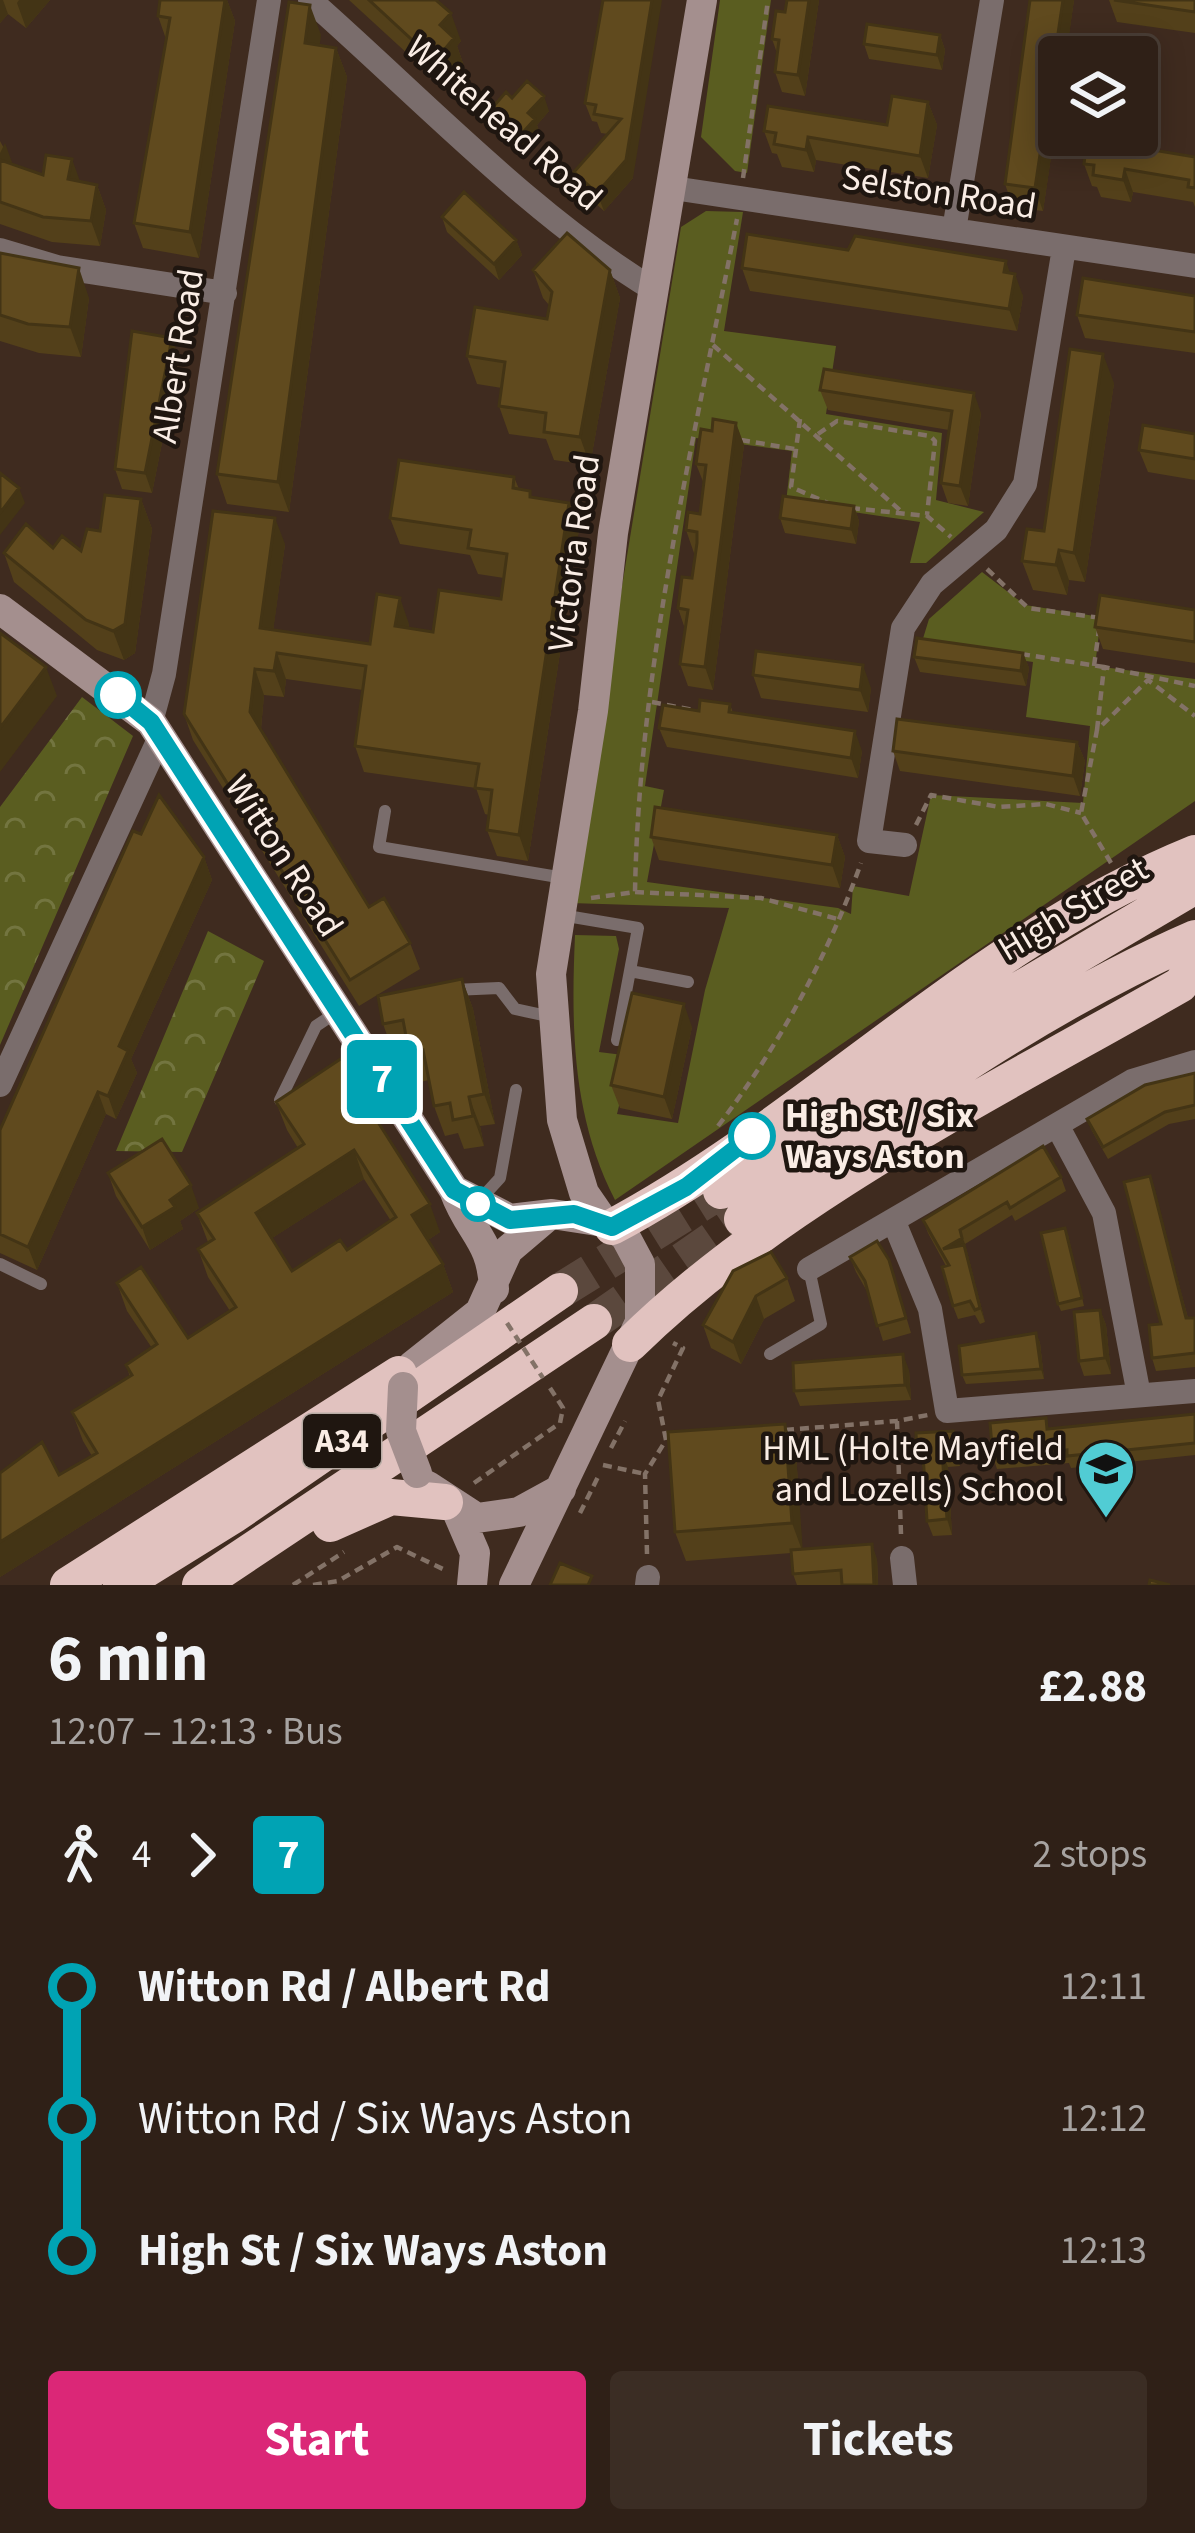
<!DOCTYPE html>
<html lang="en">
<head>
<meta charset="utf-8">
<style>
	body { margin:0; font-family:"Source Sans 3",sans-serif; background:#3b2d24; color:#f1f3f6; height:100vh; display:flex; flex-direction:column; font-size:45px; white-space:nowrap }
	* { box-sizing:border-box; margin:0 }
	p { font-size:39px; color:#a7a3a1 }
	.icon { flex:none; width:66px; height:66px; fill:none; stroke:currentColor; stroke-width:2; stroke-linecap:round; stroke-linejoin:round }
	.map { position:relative; height:1585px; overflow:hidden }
	.details { display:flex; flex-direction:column; background:#2f2017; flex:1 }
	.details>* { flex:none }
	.badge { padding:0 24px; border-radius:9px; font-size:42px; line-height:78px }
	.fabs { position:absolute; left:1038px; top:36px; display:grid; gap:24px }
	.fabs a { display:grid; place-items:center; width:120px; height:120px; border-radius:12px; background:#2f2017; box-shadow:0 6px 30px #0003,0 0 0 3px #4a3e36; font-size:60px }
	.map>.badge { position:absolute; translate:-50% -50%; box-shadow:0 0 0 6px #fff }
	.legs { display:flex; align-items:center; gap:18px; height:132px; padding:0 48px; font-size:39px }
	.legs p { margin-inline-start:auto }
	.headline { display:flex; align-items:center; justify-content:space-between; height:204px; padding:0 48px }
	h1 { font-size:66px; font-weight:700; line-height:90px }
	.primary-button { display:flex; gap:24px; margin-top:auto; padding:24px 48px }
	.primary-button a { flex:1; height:138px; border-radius:12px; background:#db2777; color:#fff; font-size:48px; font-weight:700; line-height:138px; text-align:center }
	.primary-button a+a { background:#3b2d24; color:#f1f3f6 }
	ul { padding:0 48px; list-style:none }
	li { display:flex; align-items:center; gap:42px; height:132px; font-size:45px }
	li i { display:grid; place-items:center; width:18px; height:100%; margin:0 15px; background:currentColor }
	li i::after { content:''; width:30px; height:30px; margin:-15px; border:9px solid; border-radius:50%; background:#2f2017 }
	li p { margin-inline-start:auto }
	li:first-child i { background:linear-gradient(#0000 50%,currentColor 0) }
	li:last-child i { background:linear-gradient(currentColor 50%,#0000 0) }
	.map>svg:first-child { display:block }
</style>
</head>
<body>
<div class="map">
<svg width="1195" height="1585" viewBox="0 0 1195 1585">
	<defs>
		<pattern id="park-crowns" width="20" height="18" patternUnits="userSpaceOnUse" patternTransform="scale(3)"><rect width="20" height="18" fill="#5a5d20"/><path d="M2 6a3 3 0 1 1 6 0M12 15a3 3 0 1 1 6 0" fill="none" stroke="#737540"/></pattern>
	</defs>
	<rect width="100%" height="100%" fill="#3f2b1f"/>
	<path fill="#5a5d20" d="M720,0H771L747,173L735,171L701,137Z
		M706,211L743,212L724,331L836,346L826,414L942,433L936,500L984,512L926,563H910L920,522L786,502L792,451L696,438L645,786L664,790L647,882L838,908L851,914L853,886L909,896L931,795L1083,803L1090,726L1026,717L1033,662L921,645L929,619L982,572L1025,605L1101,617L1095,666L1195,679V801L615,1200C572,1116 571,1028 575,935L616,936L619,949L599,1052L631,1056L617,1114L678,1123L705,990L729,908L570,903L681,227Z"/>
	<path fill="url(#park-crowns)" d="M82,697L133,736L0,1045V807Z
		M208,931L264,961L182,1152L116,1151Z"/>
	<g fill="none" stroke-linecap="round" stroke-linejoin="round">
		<path stroke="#5b483d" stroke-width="36" stroke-dasharray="36 18" stroke-linecap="butt" d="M560,1291L721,1191
			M594,1322L742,1219"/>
		<path stroke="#837267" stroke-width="4.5" stroke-dasharray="9 6" stroke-linecap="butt" d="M743,178L768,0
			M713,345L902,512
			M800,419L791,487L828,503
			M818,434L837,421L930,436L935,441L927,515
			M741,440L795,449
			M851,508L927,516L951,537
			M987,569L1028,608L1101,618
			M1021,654L1104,667
			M1094,666L1099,630
			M652,702L693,710
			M1097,730L1104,667L1195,686
			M916,825L931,795L999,807L1046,804L1081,813
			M1111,863L1081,813L1097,730L1148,680L1195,716
			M635,892L761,898L841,920
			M591,898L635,892C639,665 694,441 737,219
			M718,1126C779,1046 827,958 861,863
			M785,1430L897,1421
			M611,1448L625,1421
			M603,1465L645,1474
			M474,1483L560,1423L563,1408L550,1388
			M580,1513L599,1475
			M901,1534L897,1421L928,1415
			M647,1554L645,1474L666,1440L658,1400L683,1348L673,1343
			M293,1585L344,1552
			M313,1585L338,1581L397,1547L447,1571"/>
		<path stroke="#7a6d6c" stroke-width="12" d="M385,811L379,847L564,878
			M561,915L638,928L617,1040
			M630,971L688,982
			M453,990L499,988L515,1009L552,1017
			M280,1100L316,1026L337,1012
			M477,1203L500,1178L516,1090
			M0,1264L41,1284
			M770,1354L821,1324L809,1269"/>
		<path stroke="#7a6d6c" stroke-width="24" d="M310,0C418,95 534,218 656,291
			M673,188L1195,266
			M954,230L992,0
			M0,250L57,267L225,293
			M151,722L164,674L269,0
			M905,845L869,841L903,628L932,584L996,530L1025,484L1064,248
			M0,1085L160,737
			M1058,1127L1104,1213L1139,1395
			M894,1222L930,1309L947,1411L1195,1391
			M809,1269L1132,1081L1195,1062
			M902,1558L905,1585
			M647,1585L648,1577"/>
		<path stroke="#a48f8e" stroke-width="30" d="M0,609L151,722L454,1190C470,1234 492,1239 494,1289
			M454,1190L510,1219L552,1214L604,1222L625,1236L640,1264V1322L514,1585
			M604,1222L584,1193L562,1120L551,974L593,711L613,533L702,0
			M403,1387L412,1366L480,1312L508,1250L548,1216
			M428,1486L477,1518L519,1512L561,1489
			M456,1509L475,1553L472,1585"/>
		<path stroke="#e1c2bf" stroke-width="36" d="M721,1191L995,1004L1195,886
			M742,1219C885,1118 1033,1008 1195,938
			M612,1227C817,1117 975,942 1195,853
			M630,1344C778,1198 1000,1088 1180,985L1195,967
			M330,1524L391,1497L445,1502
			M68,1585L399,1374
			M121,1585L234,1515L560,1291
			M200,1585L594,1322"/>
		<path stroke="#837267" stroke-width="4.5" stroke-dasharray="9 6" stroke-linecap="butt" d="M507,1323L543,1378"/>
		<path stroke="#a48f8e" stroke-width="30" d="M403,1387L401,1431L417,1473"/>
	</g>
	<path fill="#53401a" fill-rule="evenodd" d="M0,0H50L26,28L8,14L0,23Z
		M160,0H227L235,21L199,258L143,248L134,223L166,39L158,16Z
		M349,0H436L461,41L457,46L464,66L446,89Z
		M603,0L633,178L604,211L581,190L574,172L608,134L601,133L597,122L592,121L585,103Z
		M787,0H819L805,96L782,92L775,72L777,53L772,39L785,12Z
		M1030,0H1074L1043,211L1013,207L1005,184Z
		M1109,0H1195V33L1117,22Z
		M321,35L319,45L336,48L347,77L289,512L227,504L217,474Z
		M940,35L945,50L942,70L869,59L864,44Z
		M512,98L549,111L537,125L540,134L522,155L492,129L487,114Z
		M928,102L937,125L928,178L816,160L814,172L782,167L777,154L772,153L764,131L887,125Z
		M0,141L13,165L43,175L97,185L106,210L100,246L52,242L0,224Z
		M1195,157V207L1193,202L1133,192L1131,202L1101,197L1097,187L1092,186L1084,164Z
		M442,217L516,240L522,255L499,280L447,232Z
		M0,253L89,298L81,357L39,353L0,341Z
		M742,268L1010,273L1023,296L1017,331L750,291Z
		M533,270H610L620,298L590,465L554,460L546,439L509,434L499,406L502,388L477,384L467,356L547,319L549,305L543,298Z
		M1195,296V353L1085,338L1077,315Z
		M179,358L152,493L122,489L115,469Z
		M1114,383L1085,582L1069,580L1067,595L1033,590L1022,561L1044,531Z
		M820,390L981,413L968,506L948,503L941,483L949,430L828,410Z
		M736,423L744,445L713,690L688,686L680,664L685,629L678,608L692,578L696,553H694L686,530L700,514L704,484L696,464L712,431Z
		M1195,434V480L1148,472L1139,450Z
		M514,477L519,489L533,498L569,503L579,529L528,861L497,856L487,830L489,815L485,814L476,788L364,772L355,746L363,690L286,679L284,697L264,695L261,729L369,907L410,943L420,969L359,1006L193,740L184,714L285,544L273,630L370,644L409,624L408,628L433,632L501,599L504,578L478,574L470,555L400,544L390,518Z
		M141,499L152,529L135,653L124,660L97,650L14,582L4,553L53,548L81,551L100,531Z
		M854,506L859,521L856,544L785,533L780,518Z
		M1195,610V663L1103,649L1095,627Z
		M1023,653L1029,668L1026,686L920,672L914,657Z
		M753,675L871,688L868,712L761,698Z
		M730,704L733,713L862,751L858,778L667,747L659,728L699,711Z
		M1077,742L1085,761L1080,796L900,771L893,751Z
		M837,835L845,857L840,888L659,860L651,837Z
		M204,857L212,880L131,1059L137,1073L116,1119L106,1114L37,1270L0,1253V1130Z
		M462,979L473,1009L495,1124L480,1126L484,1146L464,1149L458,1133L445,1136L434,1106L429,1080L420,1082L408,1051L394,1054L383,1024Z
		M692,1027L672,1119L620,1108L611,1085Z
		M1195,1073V1119L1169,1124L1108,1159L1092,1131L1087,1119Z
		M276,1102L375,1107L370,1111L440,1232L428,1240L443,1264L453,1292L0,1577V1473L59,1475L92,1456L83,1441L72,1412L130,1377L126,1365L152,1348L127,1311L117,1283L188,1338L230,1311L208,1277L198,1249L208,1242L197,1213L298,1148L287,1130ZM364,1179L391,1221L347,1250L292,1271L272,1238Z
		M108,1173L199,1208L180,1221L183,1229L150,1250L116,1196Z
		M1150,1176L1188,1318H1195V1367L1156,1371L1152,1358L1161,1324Z
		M1061,1177L1066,1191L1015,1221L1012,1215L965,1244L985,1322L980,1324L975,1315L958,1319L953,1306L946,1266L928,1233L923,1220Z
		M1068,1235L1084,1306L1061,1311L1058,1304Z
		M850,1257L889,1260L911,1333L883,1341L868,1293L856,1272Z
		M787,1278L795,1301L764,1319L741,1364L711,1348L703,1325Z
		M1100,1310L1106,1325L1111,1374L1084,1376L1079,1361Z
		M1036,1333L1040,1343L1044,1379L966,1384L962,1375Z
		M909,1370L911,1400L800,1406L794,1391Z
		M1195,1414V1455L1071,1468L1069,1463L997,1469L993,1457L1050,1429Z
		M958,1446L960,1466L948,1467L952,1535L933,1536L927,1521L924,1469L917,1453Z
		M796,1453L802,1550L877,1559L878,1585H797L793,1574L791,1553L686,1561L675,1532Z"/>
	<path fill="#433415" d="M0,0H3L8,14L0,23Z
		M19,0H50L26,28L17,3Z
		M225,0H227L235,21L199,258L190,232Z
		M652,0H662L633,178L604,211L597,193L626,160Z
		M809,0H819L805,96L798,75Z
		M1063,0H1074L1066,57H1059V105L1043,211L1035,188Z
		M310,5L321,35L316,73L305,43Z
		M451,13L461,41L457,46L464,66L446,89L435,61L440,25Z
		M940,35L945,50L942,70L937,55Z
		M336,48L347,77L289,512L278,482Z
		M544,96L549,111L537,125L540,134L522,155L516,140L528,113Z
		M928,102L937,125L928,178L920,156Z
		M808,137L816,160L814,172L806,150Z
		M5,143L14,168L0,167V153Z
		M72,159L81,184L68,179Z
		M1125,169L1133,192L1131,202L1123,180Z
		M97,185L106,210L100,246L91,221Z
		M516,240L522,255L499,280L494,264Z
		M1006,261L1013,282L1015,274L1023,296L1017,331L1009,309L1004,272Z
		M79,268L89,298L81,357L70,327Z
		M610,270L620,298L590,465L580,437Z
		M172,338L179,358L152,493L145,473Z
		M1103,354L1114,383L1085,582L1074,553Z
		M974,393L981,413L968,506L960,486Z
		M736,423L744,445L713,690L705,667Z
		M19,488L25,503L0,535V513Z
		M141,499L152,529L135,653L124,660L113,631Z
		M569,503L579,529L528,861L519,835Z
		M854,506L859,521L856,544L851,529Z
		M275,518L285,544L270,654L260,628Z
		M1059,550L1069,580L1067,595L1056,565Z
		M400,598L409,624L405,652L395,626Z
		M277,653L286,679L284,697L274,671Z
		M1023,653L1029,668L1026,686L1021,671Z
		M863,665L871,688L868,712L860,690Z
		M46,667L57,696L0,772V728Z
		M255,669L264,695L260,738L250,712Z
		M855,731L862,751L858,778L851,758Z
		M1077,742L1085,761L1080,796L1073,776Z
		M837,835L845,857L840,888L832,865Z
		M204,857L212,880L131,1059L137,1073L116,1119L108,1096L119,1046Z
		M462,979L473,1009L495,1124L484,1094Z
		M684,1004L692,1027L672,1119L664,1097Z
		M365,1079L375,1107L365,1114L355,1086Z
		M98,1092L106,1114L37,1270L28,1247Z
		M469,1097L480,1126L484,1146L473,1116Z
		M354,1150L364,1179L266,1242L256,1213Z
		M1150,1176L1155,1189L1191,1331L1186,1318Z
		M191,1185L199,1208L180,1221L183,1229L150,1250L142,1227L170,1200Z
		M430,1204L440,1232L422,1244L412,1215Z
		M960,1230L965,1244L985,1322L980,1308L943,1249Z
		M443,1264L453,1292L0,1577V1542Z
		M756,1296L764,1319L741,1364L733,1342Z
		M1100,1310L1106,1325L1111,1374L1105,1358Z
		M1036,1333L1040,1343L1044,1379L1041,1369Z
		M903,1354L909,1370L911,1400L905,1385Z
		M785,1424L796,1453L803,1553L792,1523Z
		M953,1431L958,1446L960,1466L954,1451Z
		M942,1452L948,1467L952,1535L947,1519Z
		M872,1544L877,1559L878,1585H874Z"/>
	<path fill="#604a1e" stroke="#433415" stroke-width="3" fill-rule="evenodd" d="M160,0H225L190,232L134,223L170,18L158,16Z
		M369,0H436L451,13L440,25L454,38L435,61Z
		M603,0H652L626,160L597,193L574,172L621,119L594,114L596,105L585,103Z
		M787,0H809L798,75L775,72L779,40L772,39L776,11L785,12Z
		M1030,0H1063L1035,188L1005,184Z
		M1114,0H1195V12Z
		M289,2L310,5L305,43L336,48L278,482L217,474Z
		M867,24L940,35L937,55L864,44Z
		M527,81L544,96L528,113L535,119L516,140L487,114L506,92L512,98Z
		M892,96L928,102L920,156L808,137L806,150L774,144L776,133L764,131L768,106L887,125Z
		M1087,139L1195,157V188L1188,187L1189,180L1125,169L1123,180L1093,175L1094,165L1084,164Z
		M46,155L72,159L68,179L97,185L91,221L43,217L0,202V160L43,175Z
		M464,192L516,240L494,264L442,217Z
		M567,233L610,270L580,437L544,432L546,413L499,406L505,362L467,356L475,307L547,319L552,292L533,270Z
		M747,234L848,250L855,236L1006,261L1004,272L1015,274L1009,309L742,268Z
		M0,253L79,268L70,327L28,324L0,315Z
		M1083,278L1195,296V332L1077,315Z
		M132,331L172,338L145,473L115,469Z
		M1070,349L1103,354L1074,553L1059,550L1056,565L1022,561L1027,529L1044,531Z
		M824,369L974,393L960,486L941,483L952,411L820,390Z
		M713,419L736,423L705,667L680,664L688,610L678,608L682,577L692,578L697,543V532L686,530L688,512L700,514L706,465L696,464L701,429L712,431Z
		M1143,425L1195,434V459L1139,450Z
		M399,460L514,477L513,488L530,491V497L569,503L519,835L487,830L492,790L475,788L479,764L355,746L366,666L277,653L274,671L255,669L250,712L369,907L384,898L410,943L350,980L184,714L213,511L275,518L260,628L370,644L377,594L400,598L395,626L433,632L439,590L501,599L507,554L468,548L471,530L390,518Z
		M0,473L19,488L0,513Z
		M105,495L141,499L125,624L113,631L86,620L4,553L26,524L53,548L62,536L81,551L87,529L100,531Z
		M783,496L854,506L851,529L780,518Z
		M1100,595L1195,610V642L1095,627Z
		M0,633L46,667L0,728Z
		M917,638L1023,653L1021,671L914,657Z
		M756,651L863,665L860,690L753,675Z
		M700,700L730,704L729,712L855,731L851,758L659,728L663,705L699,711Z
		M897,719L1077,742L1073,776L893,751Z
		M159,795L204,857L119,1046L128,1051L108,1096L98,1092L28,1247L0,1234V1130L133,831L141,834Z
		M655,807L837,835L832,865L651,837Z
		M462,979L484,1094L469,1097L473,1116L453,1120L450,1103L434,1106L423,1050L409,1052L403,1020L383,1024L378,996Z
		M632,993L684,1004L664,1097L611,1085Z
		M348,1054L365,1079L355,1086L430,1204L412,1215L443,1264L0,1542V1473L42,1442L59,1475L97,1453L72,1412L132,1375L126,1365L157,1344L117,1283L141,1267L188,1338L236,1307L198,1249L214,1239L197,1213L304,1144L276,1102ZM354,1150L396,1217L347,1250L340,1240L292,1271L256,1213Z
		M1195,1073V1105L1165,1112L1103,1147L1087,1119L1145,1085Z
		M162,1139L191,1185L170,1200L175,1207L142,1227L108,1173Z
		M1043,1146L1061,1177L1010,1208L1007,1202L960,1230L962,1238L943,1249L964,1245L980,1308L975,1310L970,1301L953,1306L942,1267L949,1265L923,1220Z
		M1150,1176L1186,1318H1195V1353L1152,1358L1149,1325L1161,1324L1124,1182Z
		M1065,1228L1082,1298L1058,1304L1041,1233Z
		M877,1241L889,1260L906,1318L877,1326L865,1281L850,1257Z
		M771,1252L787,1278L756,1296L733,1342L703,1325L733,1271Z
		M1100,1310L1105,1358L1079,1361L1074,1312Z
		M1036,1333L1041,1369L962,1375L959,1346Z
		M903,1354L905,1385L794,1391L793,1363Z
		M1195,1414V1443L1067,1456V1450L993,1457L990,1423L1046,1418L1047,1429Z
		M785,1424L792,1523L675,1532L668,1432Z
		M953,1431L954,1451L942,1452L947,1519L927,1521L923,1453H917L916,1433Z
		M872,1544L874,1585H842L841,1570L793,1574L791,1550Z
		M560,1563L592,1576L588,1585H550Z
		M1150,1580L1170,1585H1149Z"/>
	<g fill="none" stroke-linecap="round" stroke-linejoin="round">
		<g stroke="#fff" stroke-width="27">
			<path id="line-1" d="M118,695L151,722L454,1190L510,1220L574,1214L612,1227L686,1187L752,1136"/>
		</g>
		<use href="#line-1" stroke="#00a3b4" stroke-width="18"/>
	</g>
	<defs>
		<g id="school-pin" transform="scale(3)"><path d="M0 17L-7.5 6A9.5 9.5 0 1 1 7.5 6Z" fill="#51ccd4" stroke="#1f1610"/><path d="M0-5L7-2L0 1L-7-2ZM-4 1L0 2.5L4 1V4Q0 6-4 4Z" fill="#111"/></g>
	</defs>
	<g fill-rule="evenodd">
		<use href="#school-pin" x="1106" y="1469"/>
	</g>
	<g fill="#fff" stroke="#00a3b4" stroke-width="6">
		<circle cx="118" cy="695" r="21"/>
		<circle cx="752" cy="1136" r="21"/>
		<circle cx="478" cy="1204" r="15"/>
	</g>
	<g text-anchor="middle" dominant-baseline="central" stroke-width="9" stroke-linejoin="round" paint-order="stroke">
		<rect fill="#1f1610" stroke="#b8aca5" stroke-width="3" x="303" y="1414" width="78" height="54" rx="9"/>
		<g font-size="33" font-weight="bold" fill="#faede5">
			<text x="342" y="1441">A34</text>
		</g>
		<g font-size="36" fill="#faede5" stroke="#1f1610">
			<text transform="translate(504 123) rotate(41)">Whitehead Road</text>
			<text transform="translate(939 192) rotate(9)">Selston Road</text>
			<text transform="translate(178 356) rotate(-81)">Albert Road</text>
			<text transform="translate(574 553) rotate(-82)">Victoria Road</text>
			<text transform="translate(284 856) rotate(57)">Witton Road</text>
			<text transform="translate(1073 909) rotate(-31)">High Street</text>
		</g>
		<g font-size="36" font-weight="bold" fill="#faede5" stroke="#1f1610" text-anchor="start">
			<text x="785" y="1115">High St / Six<tspan x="785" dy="41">Ways Aston</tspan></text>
		</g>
		<g font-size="36" fill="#faede5" stroke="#1f1610" text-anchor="end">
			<text x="1064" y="1448">HML (Holte Mayfield<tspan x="1064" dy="41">and Lozells) School</tspan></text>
		</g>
	</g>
</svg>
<div class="fabs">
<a><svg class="icon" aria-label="layers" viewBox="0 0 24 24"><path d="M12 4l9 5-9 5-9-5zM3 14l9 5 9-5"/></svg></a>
</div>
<b class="badge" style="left:382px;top:1079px;background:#00a3b4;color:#fff">7</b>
</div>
<section class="details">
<div class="headline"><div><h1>6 min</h1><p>12:07 – 12:13 · Bus</p></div><b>£2.88</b></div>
<div class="legs"><svg class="icon" aria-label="walk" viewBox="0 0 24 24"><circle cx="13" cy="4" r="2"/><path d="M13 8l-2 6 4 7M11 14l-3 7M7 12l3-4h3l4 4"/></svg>4<svg class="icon" aria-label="forward" viewBox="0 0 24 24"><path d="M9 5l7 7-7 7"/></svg><b class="badge" style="background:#00a3b4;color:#fff">7</b><p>2 stops</p></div>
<ul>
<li><i style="color:#00a3b4"></i><b>Witton Rd / Albert Rd</b><p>12:11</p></li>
<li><i style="color:#00a3b4"></i><span>Witton Rd / Six Ways Aston</span><p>12:12</p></li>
<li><i style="color:#00a3b4"></i><b>High St / Six Ways Aston</b><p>12:13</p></li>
</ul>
<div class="primary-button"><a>Start</a><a>Tickets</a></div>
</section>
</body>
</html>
